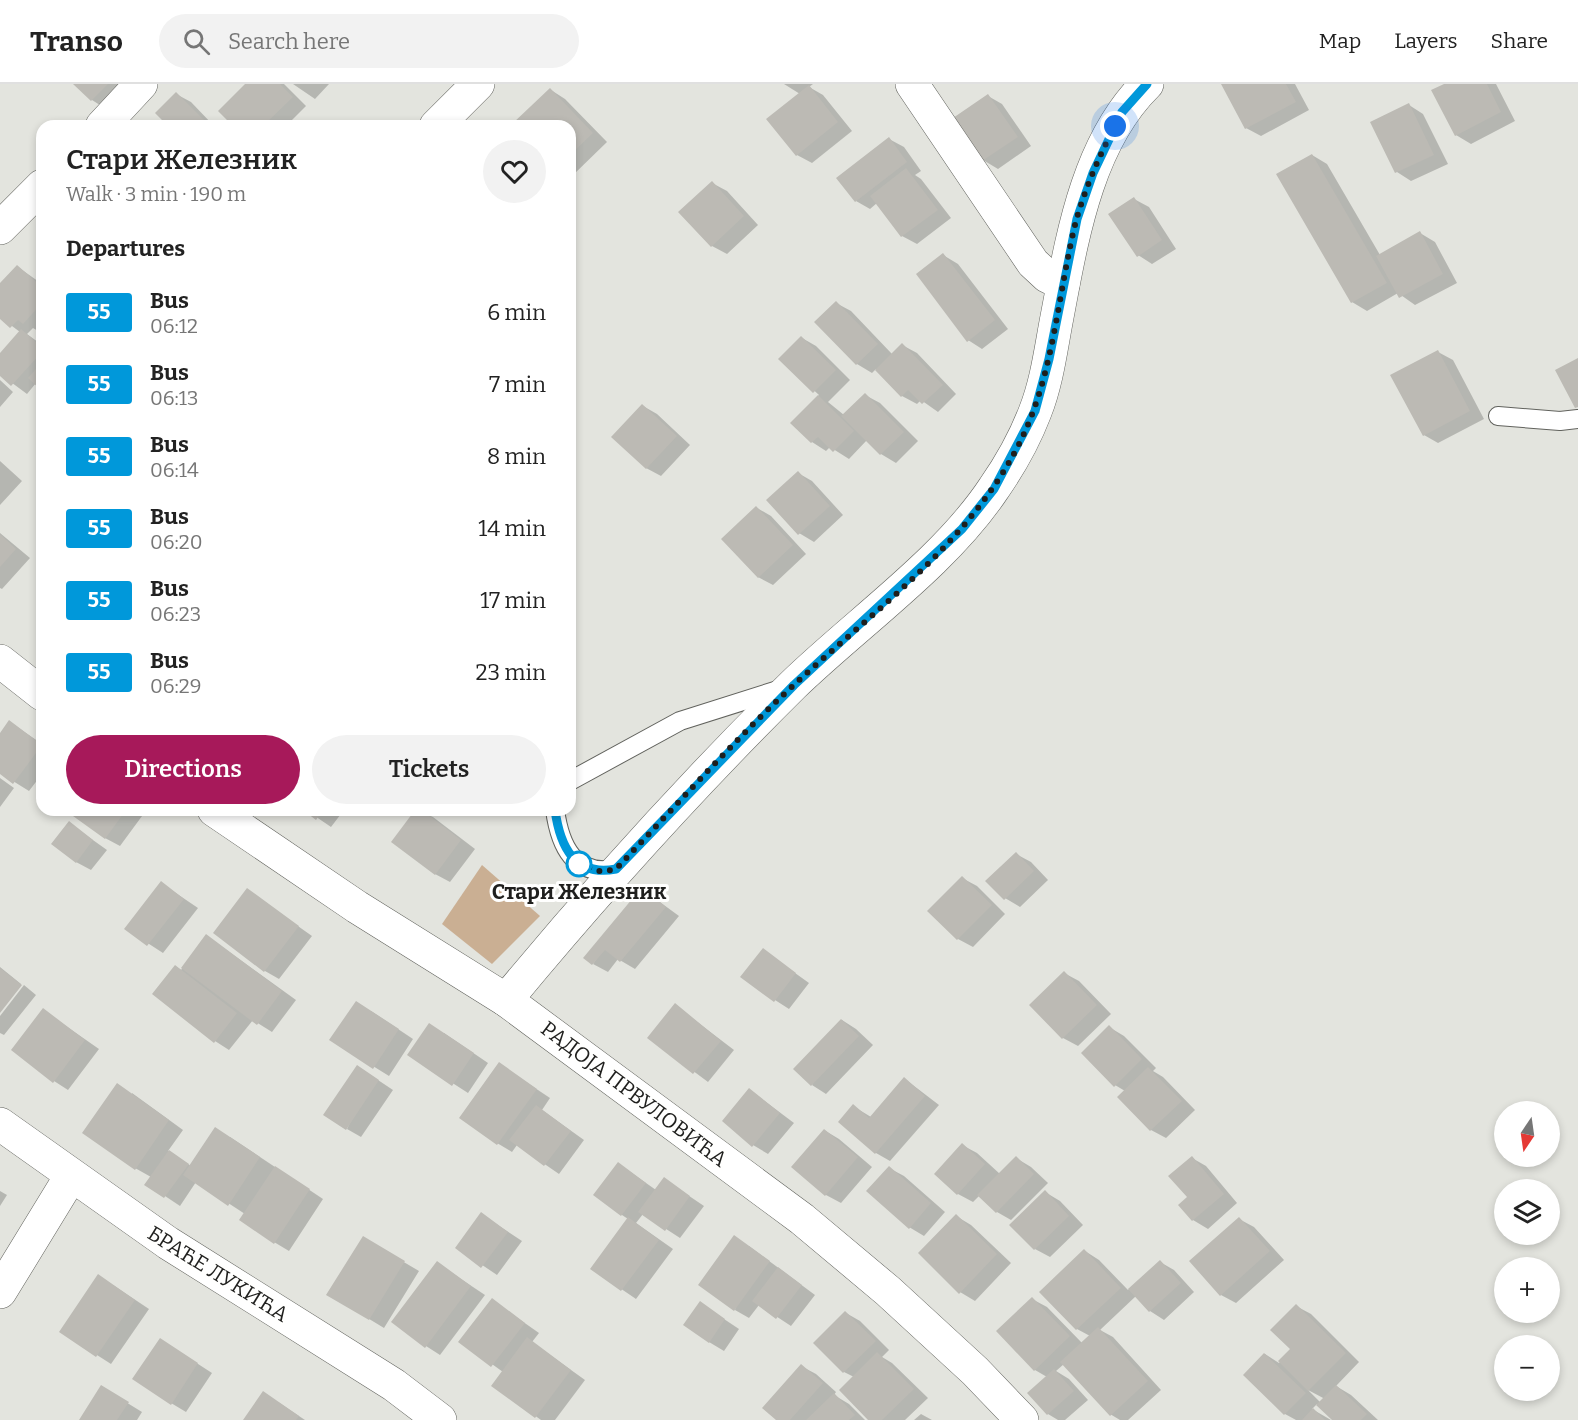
<!DOCTYPE html>
<html lang="en">
<head>
<meta charset="utf-8">
<style>
	body { margin:0; font-family:Bitter,serif; background:#f2f2f2; color:#222; height:100vh; display:flex; flex-direction:column; font-size:22px; white-space:nowrap }
	* { box-sizing:border-box; margin:0 }
	p { font-size:20px; color:#767676 }
	.icon { flex:none; width:33px; height:33px; fill:none; stroke:currentColor; stroke-width:2; stroke-linecap:round; stroke-linejoin:round }
	.map { position:relative; flex:1; overflow:hidden }
	.drawer { position:absolute; left:36px; top:36px; width:540px; height:696px; display:flex; flex-direction:column; background:#fff; border-radius:18px; box-shadow:0 3px 9px #0003 }
	.drawer>* { flex:none }
	.badge { padding:0 12px; border-radius:4px; font-size:21px; line-height:39px }
	.needle { width:39px; rotate:193deg }
	.controls { position:absolute; left:1494px; top:1017px; display:grid; gap:12px }
	.controls a { display:grid; place-items:center; width:66px; height:66px; border-radius:50%; background:#fff; box-shadow:0 3px 9px #0003; font-size:30px }
	.you { position:absolute; width:30px; height:30px; margin:-15px; border:4px solid #fff; border-radius:50%; background:#1a73e8; box-shadow:0 0 0 9px #1a73e833 }
	.map>.badge { position:absolute; translate:-50% -50%; box-shadow:0 0 0 3px #fff }
	h2 { padding:0 30px; font-size:22px; line-height:54px }
	.round { display:grid; place-items:center; flex:none; width:63px; height:63px; border-radius:32px; background:#f2f2f2 }
	.overview { display:flex; align-items:center; justify-content:space-between; height:102px; padding:0 30px }
	h1 { font-size:28px; font-weight:600; line-height:45px }
	.action { display:flex; gap:12px; margin-top:auto; padding:12px 30px }
	.action a { flex:1; height:69px; border-radius:36px; background:#a7195a; color:#fff; font-size:24px; font-weight:600; line-height:69px; text-align:center }
	.action a+a { background:#f2f2f2; color:#222 }
	ul { padding:0; list-style:none }
	li { display:flex; align-items:center; gap:18px; height:72px; padding:0 30px }
	li div { flex:1 }
	li b { display:block; font-size:22px }
	li em { font-style:normal }
	li .badge { min-width:66px; font-weight:700; text-align:center }
	header { display:flex; align-items:center; gap:36px; box-sizing:border-box; height:84px; padding:0 30px; background:#fff; border-bottom:2px solid #e0e0e0 }
	header strong { font-size:28px }
	nav { display:flex; gap:33px; margin-inline-start:auto; font-size:21px }
	.search { width:420px; height:54px; background:#f2f2f2; display:flex; align-items:center; gap:15px; box-sizing:border-box; padding:0 21px; border-radius:33px; color:#767676; font-size:22px }
	.map>svg:first-child { display:block }
</style>
</head>
<body>
<header>
<strong>Transo</strong>
<div class="search"><svg class="icon" aria-label="search" viewBox="0 0 24 24"><circle cx="10" cy="10" r="6"/><path d="M15 15l6 6"/></svg>Search here</div>
<nav><a>Map</a><a>Layers</a><a>Share</a></nav>
</header>
<div class="map">
<svg width="1578" height="1336" viewBox="0 0 1578 1336">
	<rect width="100%" height="100%" fill="#e3e4de"/>
	<path fill="#caaf93" d="M482,781L540,832L492,880L442,840Z"/>
	<path fill="#0003" fill-rule="evenodd" d="M75,0H130L106,25L92,16Z
		M247,0H284L306,22L286,42H235Z
		M293,0H329L315,15Z
		M784,0H813L809,3L823,11L852,47L812,79L797,71L800,10Z
		M1223,0H1295L1309,26L1261,52L1246,44Z
		M1447,0H1496L1515,37L1471,60L1456,51Z
		M551,6L565,15L607,58L571,93L570,42L514,40Z
		M176,10L191,18L214,42H170Z
		M988,12L1002,20L1031,62L998,85L983,76Z
		M1409,21L1423,30L1448,80L1411,97L1397,88L1372,39Z
		M889,55L904,63L921,87L915,91L921,95L951,134L917,160L902,152L877,119L870,125L856,117Z
		M1312,71L1327,80L1380,171L1420,149L1435,158L1457,199L1415,221L1398,209L1367,227L1352,218L1278,91Z
		M712,99L727,107L758,141L727,170L712,162Z
		M1134,115L1149,123L1176,165L1152,180L1138,171Z
		M943,171L958,180L1008,245L982,265L968,256Z
		M18,183L42,200V243L38,247L33,244L27,250L42,261V305L36,299L27,310L0,290V271L20,248L0,233V202Z
		M836,219L851,227L892,270L902,261L917,269L956,310L938,328L921,316L917,320L902,312L876,285L872,289L857,280Z
		M802,254L816,262L850,296L828,318L844,331L865,311L880,319L918,357L896,379L881,370L867,356L849,375L830,363L826,367L812,358L792,339L819,311L780,275Z
		M1438,268L1453,276L1484,335L1438,359L1424,351Z
		M0,296L13,308L0,323Z
		M643,322L657,330L690,361L661,392L646,384Z
		M0,377L22,397L0,421Z
		M798,389L812,397L843,431L814,458L799,449Z
		M757,424L771,432L806,470L773,501L758,493Z
		M0,449L30,474L2,505L0,504Z
		M10,638L42,660V690L29,707L0,689V650Z
		M0,694L14,704L0,723Z
		M79,726H142L145,728L120,762L105,754Z
		M306,726H344L331,743Z
		M417,726L433,733L475,765L450,798L435,790Z
		M69,739L107,766L91,786L76,778Z
		M1016,770L1031,778L1048,796L1020,823L1005,814Z
		M962,794L977,802L1005,830L973,863L958,855Z
		M161,799L198,824L163,869L126,845Z
		M642,805L679,832L635,885L618,875L608,888L593,880Z
		M247,806L312,852L279,895L265,887Z
		M207,852L296,916L272,948L253,936L229,966L215,957L176,883L181,886Z
		M763,866L809,899L789,925L775,916Z
		M0,883L21,900L0,927Z
		M1064,889L1079,897L1111,930L1078,962L1063,954Z
		M24,901L36,911L4,951L0,949V932Z
		M675,921L734,966L708,998L649,954Z
		M43,926L99,965L68,1006L54,997Z
		M371,927L413,955L389,992L331,956Z
		M842,936L856,945L873,961L826,1010L812,1001Z
		M1109,943L1124,952L1156,984L1153,987L1163,993L1195,1026L1166,1054L1151,1046L1125,1007L1115,1001Z
		M444,949L488,979L468,1009L409,971Z
		M499,980L550,1014L542,1026L584,1056L559,1090L517,1061L512,1068L497,1059Z
		M372,992L393,1006L361,1053L347,1045Z
		M905,995L939,1021L890,1077L876,1069L853,1022L871,1033Z
		M750,1006L794,1039L768,1070L753,1061Z
		M132,1009L183,1046L168,1067L191,1082L230,1053L323,1115L289,1167L274,1158L245,1130L196,1098L180,1122L147,1100L151,1093L135,1084Z
		M824,1046L839,1055L872,1083L841,1119L826,1111L793,1083Z
		M962,1061L977,1069L1000,1090L1016,1074L1031,1083L1048,1099L1011,1136L997,1128L980,1111L973,1118L958,1110Z
		M1192,1074L1206,1082L1237,1119L1208,1145L1193,1136L1189,1113Z
		M619,1080L656,1106L664,1095L704,1122L680,1154L643,1130L636,1139L673,1165L636,1215L592,1185L628,1135L622,1131Z
		M889,1084L904,1092L945,1128L924,1152L909,1143Z
		M0,1107L7,1111L0,1122Z
		M1045,1108L1060,1117L1083,1141L1050,1173L1035,1165Z
		M481,1130L522,1157L497,1191L457,1164Z
		M956,1132L971,1141L1011,1179L975,1217L960,1208Z
		M1239,1135L1254,1143L1284,1176L1236,1219L1221,1211Z
		M363,1154L419,1187L384,1244L328,1210Z
		M749,1162L815,1211L791,1242L759,1221L749,1234L735,1226Z
		M1085,1167L1099,1176L1128,1206L1160,1178L1174,1186L1194,1208L1164,1236L1150,1227L1136,1212L1100,1246L1113,1253L1161,1306L1128,1336H1120L1110,1330L1064,1280L1056,1287L1069,1295L1088,1316L1065,1336H1058L1048,1330L1047,1293L1035,1286L1032,1215L1047,1223L1082,1259L1090,1252L1077,1245L1042,1208Z
		M437,1179L485,1211L440,1271L426,1262Z
		M113,1201L149,1225L111,1280L61,1248Z
		M492,1216L539,1249L532,1258L585,1296L555,1336H541L493,1301L503,1288L460,1257Z
		M700,1219L739,1245L724,1267L709,1258Z
		M1296,1222L1311,1230L1359,1278L1336,1302L1351,1311L1378,1336H1334L1317,1320L1312,1325L1331,1336H1296L1285,1330L1245,1291L1265,1270L1279,1279L1292,1265ZM1308,1306L1325,1315L1321,1319Z
		M846,1229L860,1237L889,1266L882,1273L892,1279L928,1314L905,1336H870L854,1293L844,1288Z
		M161,1256L212,1289L186,1328L171,1319Z
		M801,1282L816,1290L836,1308L834,1311L849,1320L865,1336H778Z
		M116,1312L142,1328L137,1336H81Z
		M278,1318L305,1336H245Z
		M921,1330L932,1336H914Z"/>
	<path fill="#bcbab4" d="M73,0H108L91,17Z
		M245,0H280L293,13L263,42H233L218,27Z
		M1221,0H1286L1296,18L1245,45Z
		M1444,0H1487L1501,28L1455,52L1431,6Z
		M809,1L838,38L796,72L766,35Z
		M550,4L593,49L570,71V42L512,40Z
		M176,8L210,42H168L155,29Z
		M988,10L1018,53L982,77L953,34Z
		M1409,19L1434,71L1395,89L1370,38Z
		M889,53L907,78L855,118L836,94Z
		M1312,70L1387,199L1351,219L1276,90Z
		M906,84L938,126L901,153L870,112Z
		M712,97L744,132L711,163L678,128Z
		M1134,113L1162,156L1137,173L1108,130Z
		M1420,147L1443,190L1399,214L1376,172Z
		M943,169L995,236L967,258L916,190Z
		M17,181L42,203V219L23,240L18,236L10,244L0,235V199Z
		M836,217L878,260L856,281L814,238Z
		M21,245L42,263V268L11,302L0,292V269Z
		M801,252L836,286L813,309L778,275Z
		M902,259L943,301L922,320L908,306L901,313L875,286Z
		M1438,266L1470,327L1423,352L1390,291Z
		M1578,274V323L1575,324L1555,286Z
		M42,278V307L28,294Z
		M865,309L904,348L880,371L841,332Z
		M818,311L854,347L833,368L818,353L811,359L790,339Z
		M642,320L677,352L646,385L611,353Z
		M798,387L830,422L798,451L766,416Z
		M756,422L793,461L758,494L721,455Z
		M0,450L16,465L0,483Z
		M9,636L42,661L13,700L0,690V649Z
		M77,726H126L105,755L73,732Z
		M303,726H323L316,736Z
		M415,726H422L461,756L435,791L391,758Z
		M69,737L93,756L76,779L51,760Z
		M1016,768L1034,787L1004,816L985,797Z
		M962,792L992,821L957,856L927,827Z
		M161,797L184,815L147,862L124,845Z
		M642,803L666,823L620,878L605,866L592,881L583,874Z
		M247,804L299,842L264,888L213,849Z
		M206,850L282,907L257,941L181,884Z
		M763,864L796,889L774,918L740,893Z
		M175,881L237,929L214,959L152,910Z
		M0,884L22,901L0,929Z
		M1064,887L1097,921L1062,955L1029,921Z
		M356,917L399,945L373,985L329,956Z
		M675,919L721,957L693,990L647,954Z
		M43,924L85,956L53,999L11,966Z
		M841,935L859,952L811,1002L793,985Z
		M429,939L474,969L452,1002L407,971Z
		M1109,941L1142,975L1114,1003L1081,969Z
		M499,978L537,1005L497,1061L459,1034Z
		M357,981L379,996L346,1046L323,1031Z
		M1148,983L1182,1017L1150,1047L1117,1013Z
		M904,993L925,1012L875,1070L838,1038L853,1020L869,1034Z
		M117,999L169,1036L135,1086L82,1049Z
		M749,1004L780,1029L752,1063L722,1037Z
		M536,1021L571,1047L544,1082L509,1056Z
		M215,1043L260,1073L228,1122L183,1091Z
		M824,1045L858,1073L825,1112L791,1083Z
		M962,1059L985,1080L957,1111L934,1090Z
		M169,1066L189,1080L164,1114L144,1101Z
		M1016,1072L1034,1090L996,1129L977,1111Z
		M1192,1072L1224,1110L1192,1137L1178,1121L1187,1113L1168,1092Z
		M618,1078L646,1099L621,1132L593,1111Z
		M275,1082L310,1105L274,1160L239,1136Z
		M889,1082L931,1119L909,1145L866,1107Z
		M664,1093L690,1112L665,1147L638,1128Z
		M1045,1106L1069,1132L1034,1166L1009,1141Z
		M481,1128L508,1148L481,1184L455,1164Z
		M956,1130L997,1170L959,1210L918,1169Z
		M628,1133L659,1156L621,1207L590,1185Z
		M1239,1133L1270,1167L1220,1212L1189,1177Z
		M734,1151L770,1177L734,1227L698,1201Z
		M363,1152L405,1177L369,1236L326,1211Z
		M1084,1165L1121,1204L1076,1246L1039,1208Z
		M1160,1176L1181,1199L1149,1228L1128,1205Z
		M437,1177L471,1202L425,1264L391,1238Z
		M778,1183L802,1201L776,1235L752,1217Z
		M98,1190L135,1216L96,1273L59,1248Z
		M1032,1213L1070,1252L1034,1287L996,1247Z
		M492,1214L525,1239L491,1283L458,1258Z
		M700,1217L725,1235L709,1259L683,1241Z
		M1296,1220L1346,1269L1308,1307L1278,1277L1290,1265L1270,1246Z
		M845,1227L876,1257L843,1289L813,1259Z
		M1098,1243L1148,1297L1110,1332L1060,1278Z
		M527,1253L571,1286L535,1334L491,1302Z
		M160,1254L198,1279L171,1321L132,1295Z
		M877,1268L914,1305L882,1336H868L839,1306Z
		M1264,1269L1306,1309L1284,1331L1243,1291Z
		M801,1280L823,1299L790,1336H776L762,1324Z
		M1054,1285L1074,1307L1047,1331L1027,1309Z
		M101,1301L129,1318L117,1336H79Z
		M1336,1301L1367,1330L1361,1336H1332L1316,1321Z
		M263,1307L299,1332L296,1336H243Z
		M834,1309L855,1331L849,1336H806Z
		M1313,1324L1325,1336H1302Z"/>
	<g fill="none" stroke-linecap="round" stroke-linejoin="round">
		<g stroke="#61625d" stroke-width="20">
			<path id="lane" d="M1498,332L1560,337L1578,335
				M570,697L680,637L781,605
				M555,726C560,762 574,793 616,785"/>
		</g>
		<g stroke="#61625d" stroke-width="34">
			<path id="street" d="M912,0L1033,179L1047,192L1063,200
				M102,42L141,0
				M436,42L478,0
				M0,144L42,102
				M0,577L42,610
				M214,726L357,823L506,916L802,1135L888,1207L975,1287L1022,1336
				M0,1040L168,1159L394,1301L440,1336
				M0,1208L71,1092"/>
		</g>
		<g stroke="#61625d" stroke-width="34">
			<path id="secondary" d="M506,916C597,806 692,701 793,601C857,539 945,478 994,404C1010,381 1025,354 1035,328C1047,298 1051,264 1057,233C1072,154 1087,59 1147,0"/>
		</g>
		<use href="#lane" stroke="#fff" stroke-width="18"/>
		<use href="#street" stroke="#fff" stroke-width="33"/>
		<use href="#secondary" stroke="#fff" stroke-width="33"/>
	</g>
	<g fill="none" stroke-linecap="round" stroke-linejoin="round">
		<g stroke="#fff" stroke-width="14">
			<path id="line" d="M555,726C560,762 574,793 616,785L794,601L962,445L994,405L1035,327L1049,275L1077,135L1093,89L1122,28L1147,0"/>
		</g>
		<use href="#line" stroke="#0098da" stroke-width="9"/>
		<path stroke="#1f1f1d" stroke-width="6" stroke-dasharray="0 10.8" d="M579,780L602,788L616,785C675,723 733,657 796,599C874,527 967,460 1017,364C1054,294 1057,213 1076,137C1085,105 1099,72 1115,42"/>
	</g>
	<circle fill="#fff" stroke="#0098da" stroke-width="3" cx="579" cy="780" r="12"/>
	<g text-anchor="middle" dominant-baseline="central" stroke-width="6" stroke-linejoin="round" paint-order="stroke">
		<g font-size="21" font-weight="bold" fill="#1f1f1d" stroke="#fffffe">
			<text x="579" y="808">Стари Железник</text>
		</g>
		<g font-size="21" fill="#1f1f1d" stroke="#fffffe">
			<text transform="translate(634 1010) rotate(37)">РАДОЈА ПРВУЛОВИЋА</text>
			<text transform="translate(218 1190) rotate(32)">БРАЋЕ ЛУКИЋА</text>
		</g>
	</g>
</svg>
<div class="controls">
<a><svg class="needle" viewBox="-14 -14 28 28"><path d="M0-13l5 13h-10z" fill="#e53935"/><path d="M0 13l5-13h-10z" fill="#767676"/></svg></a>
<a><svg class="icon" aria-label="layers" viewBox="0 0 24 24"><path d="M12 4l9 5-9 5-9-5zM3 14l9 5 9-5"/></svg></a>
<a>+</a>
<a>−</a>
</div>
<div class="you" style="left:1115px;top:42px"></div>
<section class="drawer">
<div class="overview"><div><h1>Стари Железник</h1><p>Walk · 3 min · 190 m</p></div><a class="round"><svg class="icon" aria-label="heart" viewBox="0 0 24 24"><path d="M12 20l-8-8c-3-5 5-10 8-4 3-6 11-1 8 4z"/></svg></a></div>
<h2>Departures</h2>
<ul>
<li><span class="badge" style="background:#0098da;color:#fff">55</span><div><b>Bus</b><p>06:12</p></div><em>6 min</em></li>
<li><span class="badge" style="background:#0098da;color:#fff">55</span><div><b>Bus</b><p>06:13</p></div><em>7 min</em></li>
<li><span class="badge" style="background:#0098da;color:#fff">55</span><div><b>Bus</b><p>06:14</p></div><em>8 min</em></li>
<li><span class="badge" style="background:#0098da;color:#fff">55</span><div><b>Bus</b><p>06:20</p></div><em>14 min</em></li>
<li><span class="badge" style="background:#0098da;color:#fff">55</span><div><b>Bus</b><p>06:23</p></div><em>17 min</em></li>
<li><span class="badge" style="background:#0098da;color:#fff">55</span><div><b>Bus</b><p>06:29</p></div><em>23 min</em></li>
</ul>
<div class="action"><a>Directions</a><a>Tickets</a></div>
</section>
</div>
</body>
</html>
